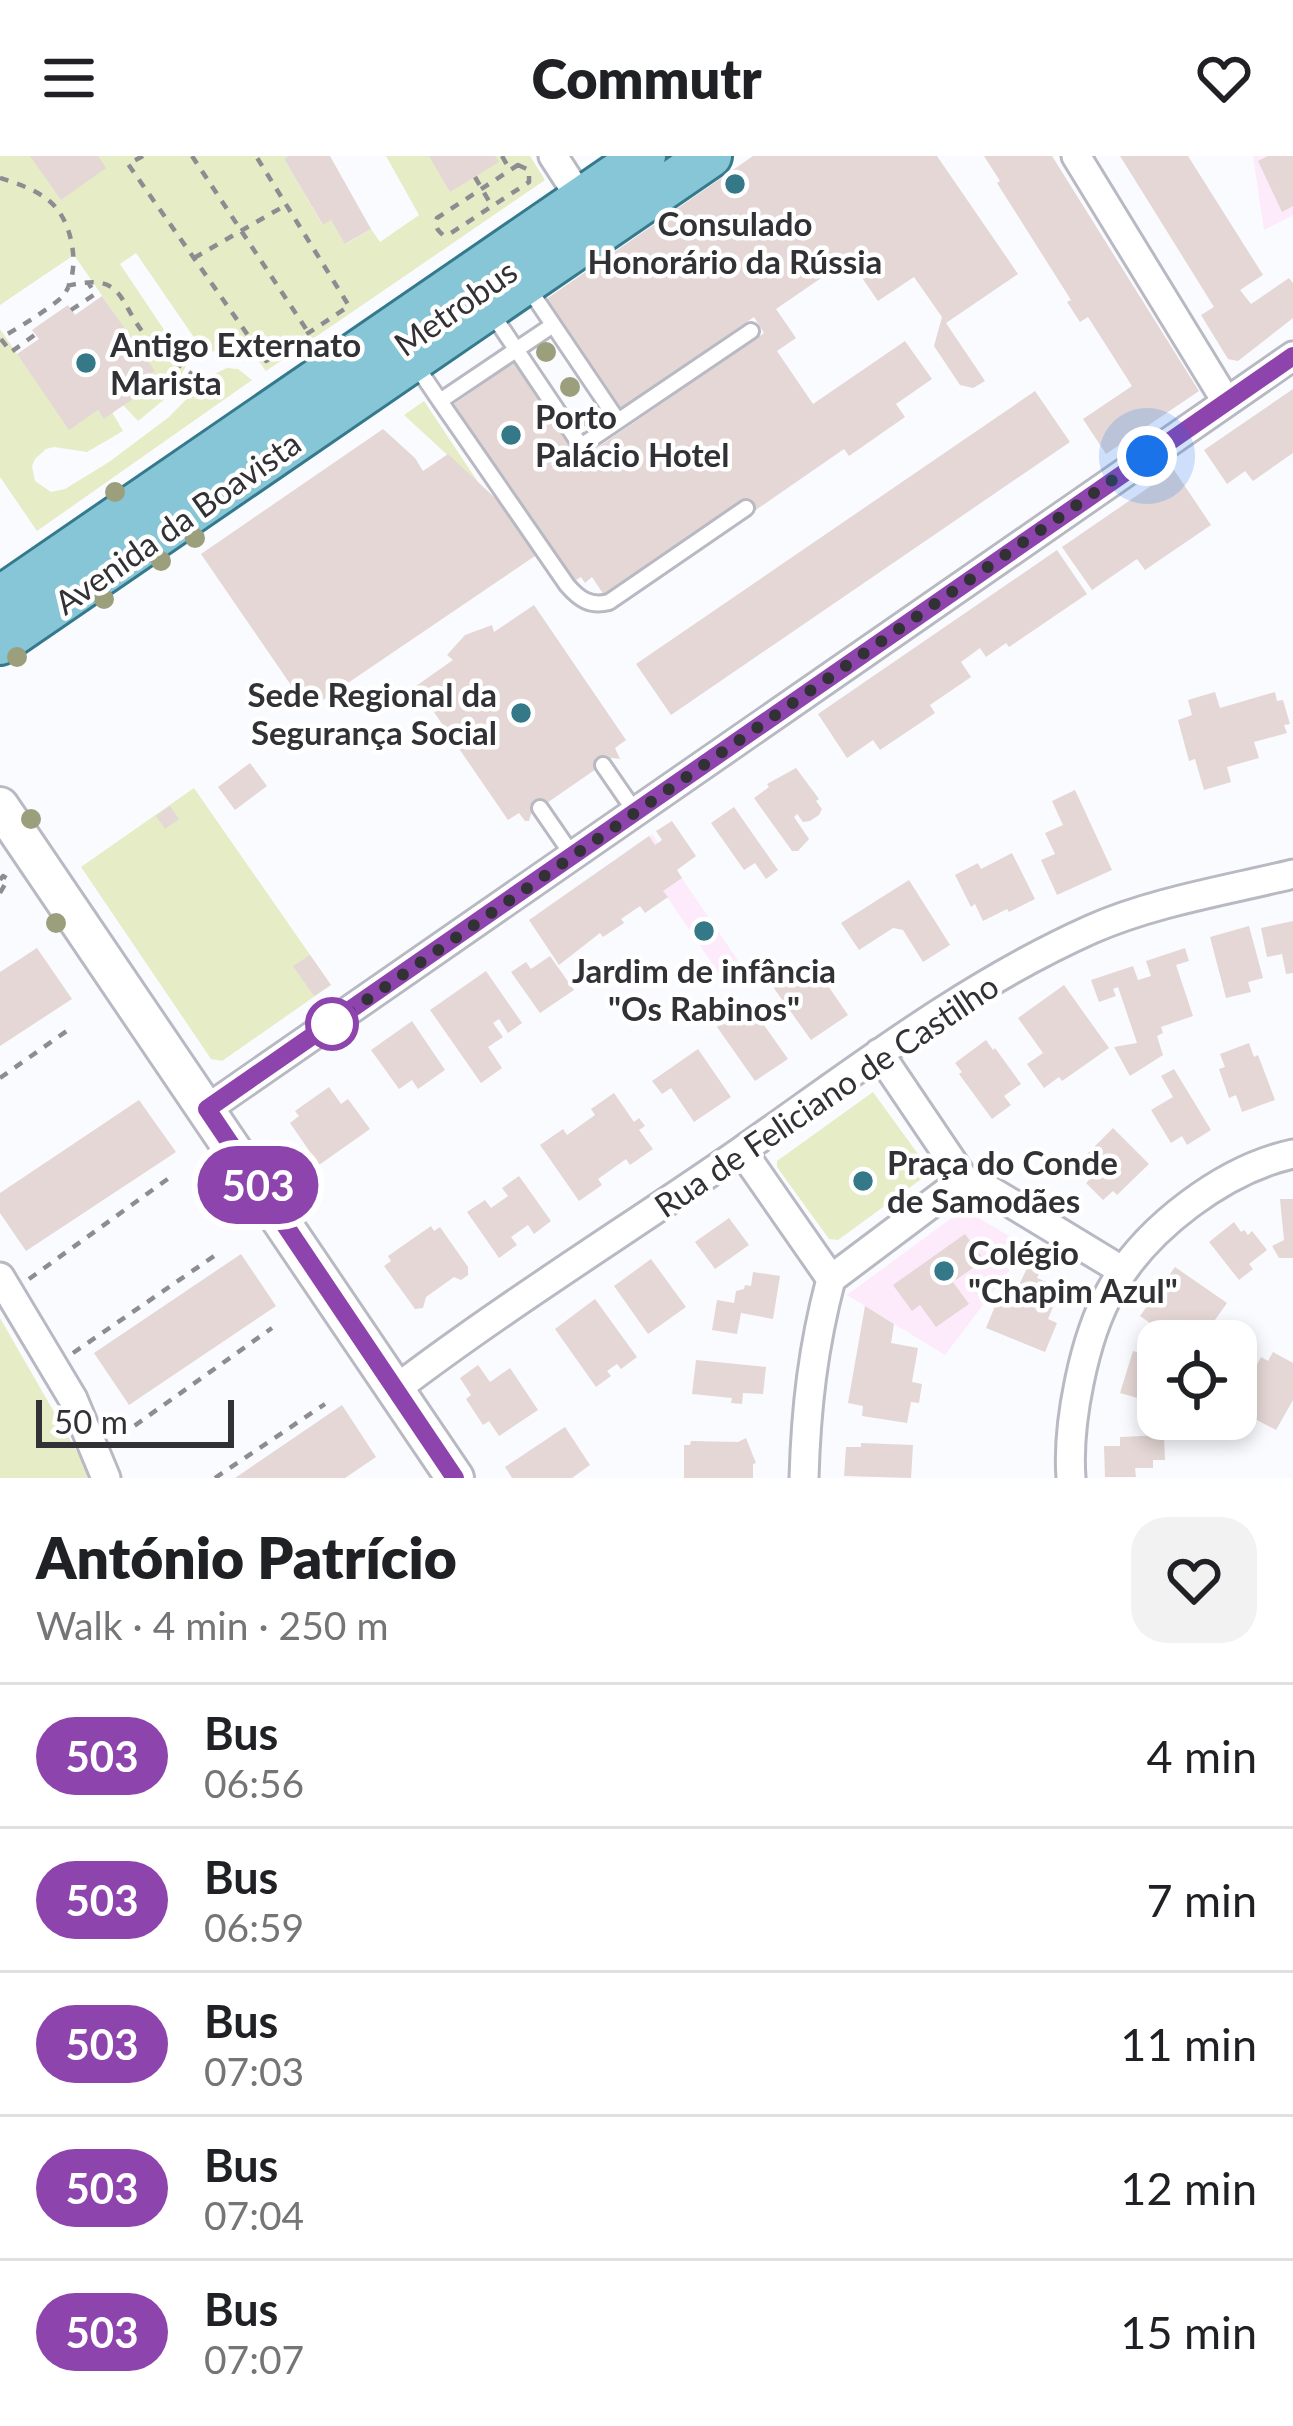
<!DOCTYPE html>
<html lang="en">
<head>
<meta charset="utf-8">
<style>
	body { margin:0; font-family:Lato,sans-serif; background:#f2f2f2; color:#202124; height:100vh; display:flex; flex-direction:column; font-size:45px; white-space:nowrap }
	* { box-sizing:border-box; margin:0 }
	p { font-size:39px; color:#757577 }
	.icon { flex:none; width:66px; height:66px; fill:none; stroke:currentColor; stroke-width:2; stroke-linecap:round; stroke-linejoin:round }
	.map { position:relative; height:1322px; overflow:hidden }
	.side { display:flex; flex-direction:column; background:#fff; flex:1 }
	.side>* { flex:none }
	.badge { padding:0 24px; border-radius:39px; font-size:42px; line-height:78px }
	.tools { position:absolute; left:1137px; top:1164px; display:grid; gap:24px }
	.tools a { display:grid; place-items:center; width:120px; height:120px; border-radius:24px; background:#fff; box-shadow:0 6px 18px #0003; font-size:60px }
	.scale { position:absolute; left:36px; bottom:30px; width:198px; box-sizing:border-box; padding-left:12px; border:6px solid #323236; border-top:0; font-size:33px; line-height:42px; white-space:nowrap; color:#323236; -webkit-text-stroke:9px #fff; paint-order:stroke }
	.you { position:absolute; width:60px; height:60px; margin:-30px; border:9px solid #fff; border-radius:50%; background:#1a73e8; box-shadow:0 0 0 18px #1a73e833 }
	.map>.badge { position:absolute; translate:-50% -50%; box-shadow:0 0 0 6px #fff }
	.round { display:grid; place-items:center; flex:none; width:126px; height:126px; border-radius:36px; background:#f2f2f2 }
	.summary { display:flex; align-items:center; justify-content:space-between; height:204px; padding:0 36px }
	h1 { font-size:57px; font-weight:800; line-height:90px }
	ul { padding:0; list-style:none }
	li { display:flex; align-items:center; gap:36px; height:144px; padding:0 36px; border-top:3px solid #e0e0e0 }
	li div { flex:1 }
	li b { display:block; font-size:45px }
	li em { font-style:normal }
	li .badge { min-width:132px; font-weight:700; text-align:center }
	header { display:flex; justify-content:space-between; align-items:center; height:156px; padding:0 36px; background:#fff; font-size:54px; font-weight:800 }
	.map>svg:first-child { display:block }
</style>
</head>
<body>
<header><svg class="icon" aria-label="menu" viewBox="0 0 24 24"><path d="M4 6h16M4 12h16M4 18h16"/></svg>Commutr<svg class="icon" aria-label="heart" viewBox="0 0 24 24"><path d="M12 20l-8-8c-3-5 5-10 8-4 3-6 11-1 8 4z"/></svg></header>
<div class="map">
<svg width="1293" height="1322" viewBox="0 0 1293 1322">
	<rect width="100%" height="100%" fill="#fafbff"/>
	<path fill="#fdeafb" d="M1253,0H1293V59L1264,74Z
		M652,678L741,809L722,822L633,691Z
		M964,1053L1027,1091L945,1199L847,1139Z"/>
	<path fill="#e6ecc6" d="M0,0H288L284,3L322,68L331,64L346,88L371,73L380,86L419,59L386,0H530L545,24L266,215L254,199L248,201L231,194L204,196L136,97L120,108L187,208L171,238L138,265L123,249L127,234L154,215L74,99L0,149Z
		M0,173L69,273L98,254L104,262L112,256L123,275L87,296L54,291L46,293L35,303L32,310L35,325L51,336L65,333L109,306L169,261L208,221L227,212L238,213L252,224L37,375L0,321Z
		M424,245L480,329L404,259Z
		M194,632L331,829L222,905L211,903L81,711Z
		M873,936L931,1016L838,1084L829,1083L777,1011V1005Z
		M0,1162L92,1322H0Z"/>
	<path fill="#e4d7d5" d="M30,0H98L106,12L61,44Z
		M288,0H330L371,73L345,88L331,64L323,69L284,3Z
		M429,0H495L499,6L450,36Z
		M753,0H937L1018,118L946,167L985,225L973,232L960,229L934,190L942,161L914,121L878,145L849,103L776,153L796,182L777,195L813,248L905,185L932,223L896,248L905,261L849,300L844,293L750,358L741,345L604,439L592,421L585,427L581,421L573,426L454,248L516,205L581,303L764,177L754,161L620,253L545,144Z
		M984,0H1052L1199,235L1106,298L1083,263L1132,230L1088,161L1080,166L1067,146L1071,144L997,27L1000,25Z
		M1120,0H1188L1263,119L1240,134L1251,148L1289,122L1293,127V162L1238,205L1228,203L1201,159L1214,151Z
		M1268,0H1293V50L1282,56L1258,5Z
		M102,140L155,215L127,234L133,243L118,253L104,263L98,254L69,274L17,198L39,183L32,174L39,169L68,149L75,159Z
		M1293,233V297L1253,325L1245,315L1227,328L1204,294Z
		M1035,235L1070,286L671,559L636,508Z
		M383,273L415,302L423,315L448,298L507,353L538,398L308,554L201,398Z
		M1174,314L1211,369L1145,414L1137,403L1092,434L1062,391Z
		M1057,394L1087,438L1009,491L1006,487L986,501L980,492L961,506L971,521L930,549L935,557L880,594L873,584L847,602L818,558Z
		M534,449L626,584L615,592L620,603L612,602L531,658L529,665H525L519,657L508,664L416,530L453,504L447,499L465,479L492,469L494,476Z
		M1215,536L1220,552L1275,536L1277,545L1283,544L1290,568L1284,569L1287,577L1254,586L1259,602L1227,611L1231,626L1204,634L1195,603L1189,605L1178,564L1192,559L1188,544Z
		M250,607L267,630L235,654L218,631Z
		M796,612L819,643L816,645L822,653L819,659L810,665L803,666L797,658L794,661L809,683L798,695H792L754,642L769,631L767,628Z
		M1075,634L1112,714L1057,739L1041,704L1055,698L1045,677L1063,669L1052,645Z
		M170,650L179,663L165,673L156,660Z
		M734,651L778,714L766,723L755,707L744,714L711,667Z
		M672,665L696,700L677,714L682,722L663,735L668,741L645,757L640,750L621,763L624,767L603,781L600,777L559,809L529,764L649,680L655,689L658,687L662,684L656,675Z
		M1012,697L1035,743L1009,756L1007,753L983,765L975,748L971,751L955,719L978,707L981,713Z
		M909,724L950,789L923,806L903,774L893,772L859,794L841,767Z
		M1293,765V817L1286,818L1282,798L1267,801L1261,772Z
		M1249,770L1263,822L1248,826L1251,836L1226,842L1210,781Z
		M37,792L72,843L0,890V816Z
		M1185,792L1189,805L1176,809L1193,860L1161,871L1163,877L1157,880L1163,899L1130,920L1114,891L1137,887L1118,831L1113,833L1116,840L1099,846L1091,824L1133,810L1138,824L1151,820L1146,805Z
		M310,799L331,829L314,840L293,810Z
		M550,800L574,834L540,857L511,816L526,806L531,813Z
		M811,805L848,859L811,884L773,831Z
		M486,815L522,867L508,877L499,863L493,867L503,881L488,891L502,912L481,927L430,854Z
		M1064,829L1109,892L1062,925L1059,921L1044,932L1027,908L1043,897L1018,862Z
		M749,848L788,903L755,925L717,871Z
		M412,865L445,914L418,933L412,924L399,933L371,894Z
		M986,884L993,894L995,892L1021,928L1004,940L1011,949L992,963L959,918L962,916L955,907Z
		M1249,887L1254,901L1258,899L1275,944L1242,956L1236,939L1229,942L1219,913L1225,911L1220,898Z
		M698,893L731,941L694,966L671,932L662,938L652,925Z
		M1174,913L1211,974L1187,989L1182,980L1171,987L1151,954L1173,941L1161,920Z
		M329,931L341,948L348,943L370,973L319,1009L290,967L299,960L295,955Z
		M614,937L634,966L639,962L645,970L639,974L653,993L630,1009L626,1003L598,1023L602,1029L579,1045L540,989L563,973L567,979L595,959L591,953Z
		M139,944L176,996L26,1095L0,1057V1037Z
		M1113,972L1149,1008L1117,1039L1113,1035L1103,1044L1086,1027L1096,1017L1082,1003Z
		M519,1020L551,1065L534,1078L528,1069L511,1081L517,1089L499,1102L467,1056L485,1044L491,1052L508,1040L502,1032Z
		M1280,1043H1293V1102H1279L1272,1090L1284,1084Z
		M729,1062L749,1089L715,1113L695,1086Z
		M1234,1066L1241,1076L1244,1074L1248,1079L1252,1075L1267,1094L1249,1108L1253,1113L1239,1124L1209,1086Z
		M431,1070L434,1075L440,1071L468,1111V1119L461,1124L454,1121L426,1141L423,1152L415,1153L384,1110L391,1105L388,1100Z
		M965,1078L984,1104L953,1126L969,1148L936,1171L920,1149L912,1155L893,1129Z
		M241,1098L276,1150L129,1249L94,1197Z
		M651,1103L686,1151L648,1178L614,1130Z
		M1030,1106L1042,1111L1037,1122L1061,1132L1048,1163L1057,1167L1045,1196L986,1172L998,1143L1010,1148Z
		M1175,1111L1227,1147L1200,1185H1176L1140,1160Z
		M753,1116L780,1120L773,1163L741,1157L737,1178L712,1174L717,1144L734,1147L736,1135L744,1133L745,1129L751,1130Z
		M595,1143L637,1201L621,1213L617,1208L607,1215L611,1220L596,1231L555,1173Z
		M865,1150L894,1168L891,1187L918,1192L912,1226L922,1228L919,1247L911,1246L907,1267L862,1260L863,1250L848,1247Z
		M1133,1195L1158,1202V1248L1120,1237Z
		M1273,1196L1293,1207V1244L1276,1274L1236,1253V1226L1245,1231L1261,1201L1268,1205Z
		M696,1204L766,1211L763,1238L743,1237L742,1248L731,1247L732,1242L692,1238Z
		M478,1209L490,1226L510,1212L538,1254L499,1280L489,1265L483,1269L466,1243L471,1239L460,1222Z
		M342,1249L376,1301L345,1322H235Z
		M565,1271L590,1309L572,1322H512L505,1311Z
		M1164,1279L1165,1304H1153V1312H1135L1136,1321H1105L1104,1290H1120V1281Z
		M746,1282L756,1307L753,1308V1322H684V1289H690L691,1285L738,1286Z
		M861,1287L913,1289L911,1322L844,1320L846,1291H861Z"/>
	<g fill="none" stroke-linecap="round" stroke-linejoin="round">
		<g stroke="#b8b9c3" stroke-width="20">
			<path id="lane" d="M491,156L581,290L618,265L527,130
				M415,208L440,245L553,169
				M440,245L567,429C579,443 590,451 609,446L746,352
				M618,265L751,175
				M603,609L636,657
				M540,652L573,700"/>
		</g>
		<g stroke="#b8b9c3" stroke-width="33">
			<path id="street" d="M553,0L590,57
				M1076,0L1226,245
				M207,953L1293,200
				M742,995L831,1123
				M964,1023L991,1035L1123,1115
				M0,1121L73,1243L106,1322
				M831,1123L964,1023L879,897
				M396,1233C505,1150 626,1075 740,996C853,917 964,830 1092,773C1153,746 1228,734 1293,718
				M804,1322C806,1252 813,1191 831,1123
				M1071,1322C1067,1268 1084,1181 1111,1134C1146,1072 1224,1013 1293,998"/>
		</g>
		<g stroke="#b8b9c3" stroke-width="42">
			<path id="secondary" d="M0,650L455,1322"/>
		</g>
		<g stroke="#357a8c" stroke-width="48">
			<path id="primary" d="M0,442L644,0
				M0,487L710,0"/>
		</g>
		<path stroke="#8d8d91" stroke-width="4.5" stroke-dasharray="9 9" stroke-linecap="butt" d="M143,0L128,8L266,205L349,150L256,0
			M192,0L308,176
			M502,0L510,14
			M518,9L529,14V26L448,79H443C436,73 435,70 437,62Z
			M475,21L493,52
			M0,22C19,28 44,36 57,53C74,74 81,119 62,141C52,151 11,177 0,182
			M194,102L286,49
			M67,130C125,116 117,144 145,179C159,196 179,208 197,222
			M71,154L95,138L88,126
			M1,183L11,196L36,178
			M0,724L3,720L8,723L0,737
			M0,922L68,874
			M29,1123L169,1022
			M73,1197L220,1096
			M120,1280L272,1172
			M215,1322L325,1248"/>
		<use href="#lane" stroke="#fff" stroke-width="14"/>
		<use href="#street" stroke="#fff" stroke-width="27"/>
		<use href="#secondary" stroke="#fff" stroke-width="36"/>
		<use href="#primary" stroke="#86c6d6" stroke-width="42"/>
	</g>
	<g fill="#9b9f7b">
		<circle cx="546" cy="196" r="10"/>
		<circle cx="570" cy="231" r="10"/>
		<circle cx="593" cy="265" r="10"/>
		<circle cx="115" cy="336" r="10"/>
		<circle cx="195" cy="382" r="10"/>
		<circle cx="161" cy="405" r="10"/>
		<circle cx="104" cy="443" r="10"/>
		<circle cx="17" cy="501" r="10"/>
		<circle cx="31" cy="663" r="10"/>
		<circle cx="56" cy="767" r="10"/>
	</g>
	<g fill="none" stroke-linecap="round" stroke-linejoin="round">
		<g stroke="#fff" stroke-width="27">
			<path id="line" d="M455,1322L207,953L1293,200"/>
		</g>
		<use href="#line" stroke="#8e44ad" stroke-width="18"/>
		<path stroke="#323236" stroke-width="12" stroke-dasharray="0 21.6" d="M332,868L1147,300"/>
	</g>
	<g fill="#357888" stroke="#fff" stroke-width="4.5">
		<circle cx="735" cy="28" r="12"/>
		<circle cx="86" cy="207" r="12"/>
		<circle cx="511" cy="279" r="12"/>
		<circle cx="521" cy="557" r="12"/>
		<circle cx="704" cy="775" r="12"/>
		<circle cx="863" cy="1025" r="12"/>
		<circle cx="944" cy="1115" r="12"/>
	</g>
	<circle fill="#fff" stroke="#8e44ad" stroke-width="6" cx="332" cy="868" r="24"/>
	<g text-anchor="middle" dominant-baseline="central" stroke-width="9" stroke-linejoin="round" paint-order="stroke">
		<g font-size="33" font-weight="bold" fill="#323236" stroke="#fff" text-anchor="start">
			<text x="735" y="67" text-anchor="middle">Consulado<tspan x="735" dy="38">Honorário da Rússia</tspan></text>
			<text x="110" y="188">Antigo Externato<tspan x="110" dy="38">Marista</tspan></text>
			<text x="535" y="260">Porto<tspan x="535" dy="38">Palácio Hotel</tspan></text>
			<text x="497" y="538" text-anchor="end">Sede Regional da<tspan x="497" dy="38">Segurança Social</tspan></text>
			<text x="704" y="814" text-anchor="middle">Jardim de infância<tspan x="704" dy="38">"Os Rabinos"</tspan></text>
			<text x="887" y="1006">Praça do Conde<tspan x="887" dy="38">de Samodães</tspan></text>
			<text x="968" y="1096">Colégio<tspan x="968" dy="38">"Chapim Azul"</tspan></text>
		</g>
		<g font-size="33" fill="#323236" stroke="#fff">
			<text transform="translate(455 151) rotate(-35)">Metrobus</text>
			<text transform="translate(177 366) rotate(-35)">Avenida da Boavista</text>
			<text transform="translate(826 939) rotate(-34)">Rua de Feliciano de Castilho</text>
		</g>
	</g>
</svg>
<div class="tools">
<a><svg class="icon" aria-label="locate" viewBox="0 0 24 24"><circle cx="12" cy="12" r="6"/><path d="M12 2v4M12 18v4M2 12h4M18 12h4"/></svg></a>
</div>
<div class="scale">50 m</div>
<div class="you" style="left:1147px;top:300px"></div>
<b class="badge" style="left:258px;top:1029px;background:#8e44ad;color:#fff">503</b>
</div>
<section class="side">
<div class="summary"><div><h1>António Patrício</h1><p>Walk · 4 min · 250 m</p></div><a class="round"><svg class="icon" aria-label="heart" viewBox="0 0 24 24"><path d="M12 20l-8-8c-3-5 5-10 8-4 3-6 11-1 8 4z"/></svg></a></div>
<ul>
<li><span class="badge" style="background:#8e44ad;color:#fff">503</span><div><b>Bus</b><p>06:56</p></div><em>4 min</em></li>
<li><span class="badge" style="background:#8e44ad;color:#fff">503</span><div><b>Bus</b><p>06:59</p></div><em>7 min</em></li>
<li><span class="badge" style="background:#8e44ad;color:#fff">503</span><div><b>Bus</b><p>07:03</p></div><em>11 min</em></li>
<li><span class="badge" style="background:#8e44ad;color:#fff">503</span><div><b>Bus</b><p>07:04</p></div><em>12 min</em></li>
<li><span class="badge" style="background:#8e44ad;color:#fff">503</span><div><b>Bus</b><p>07:07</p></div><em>15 min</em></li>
</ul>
</section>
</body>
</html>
